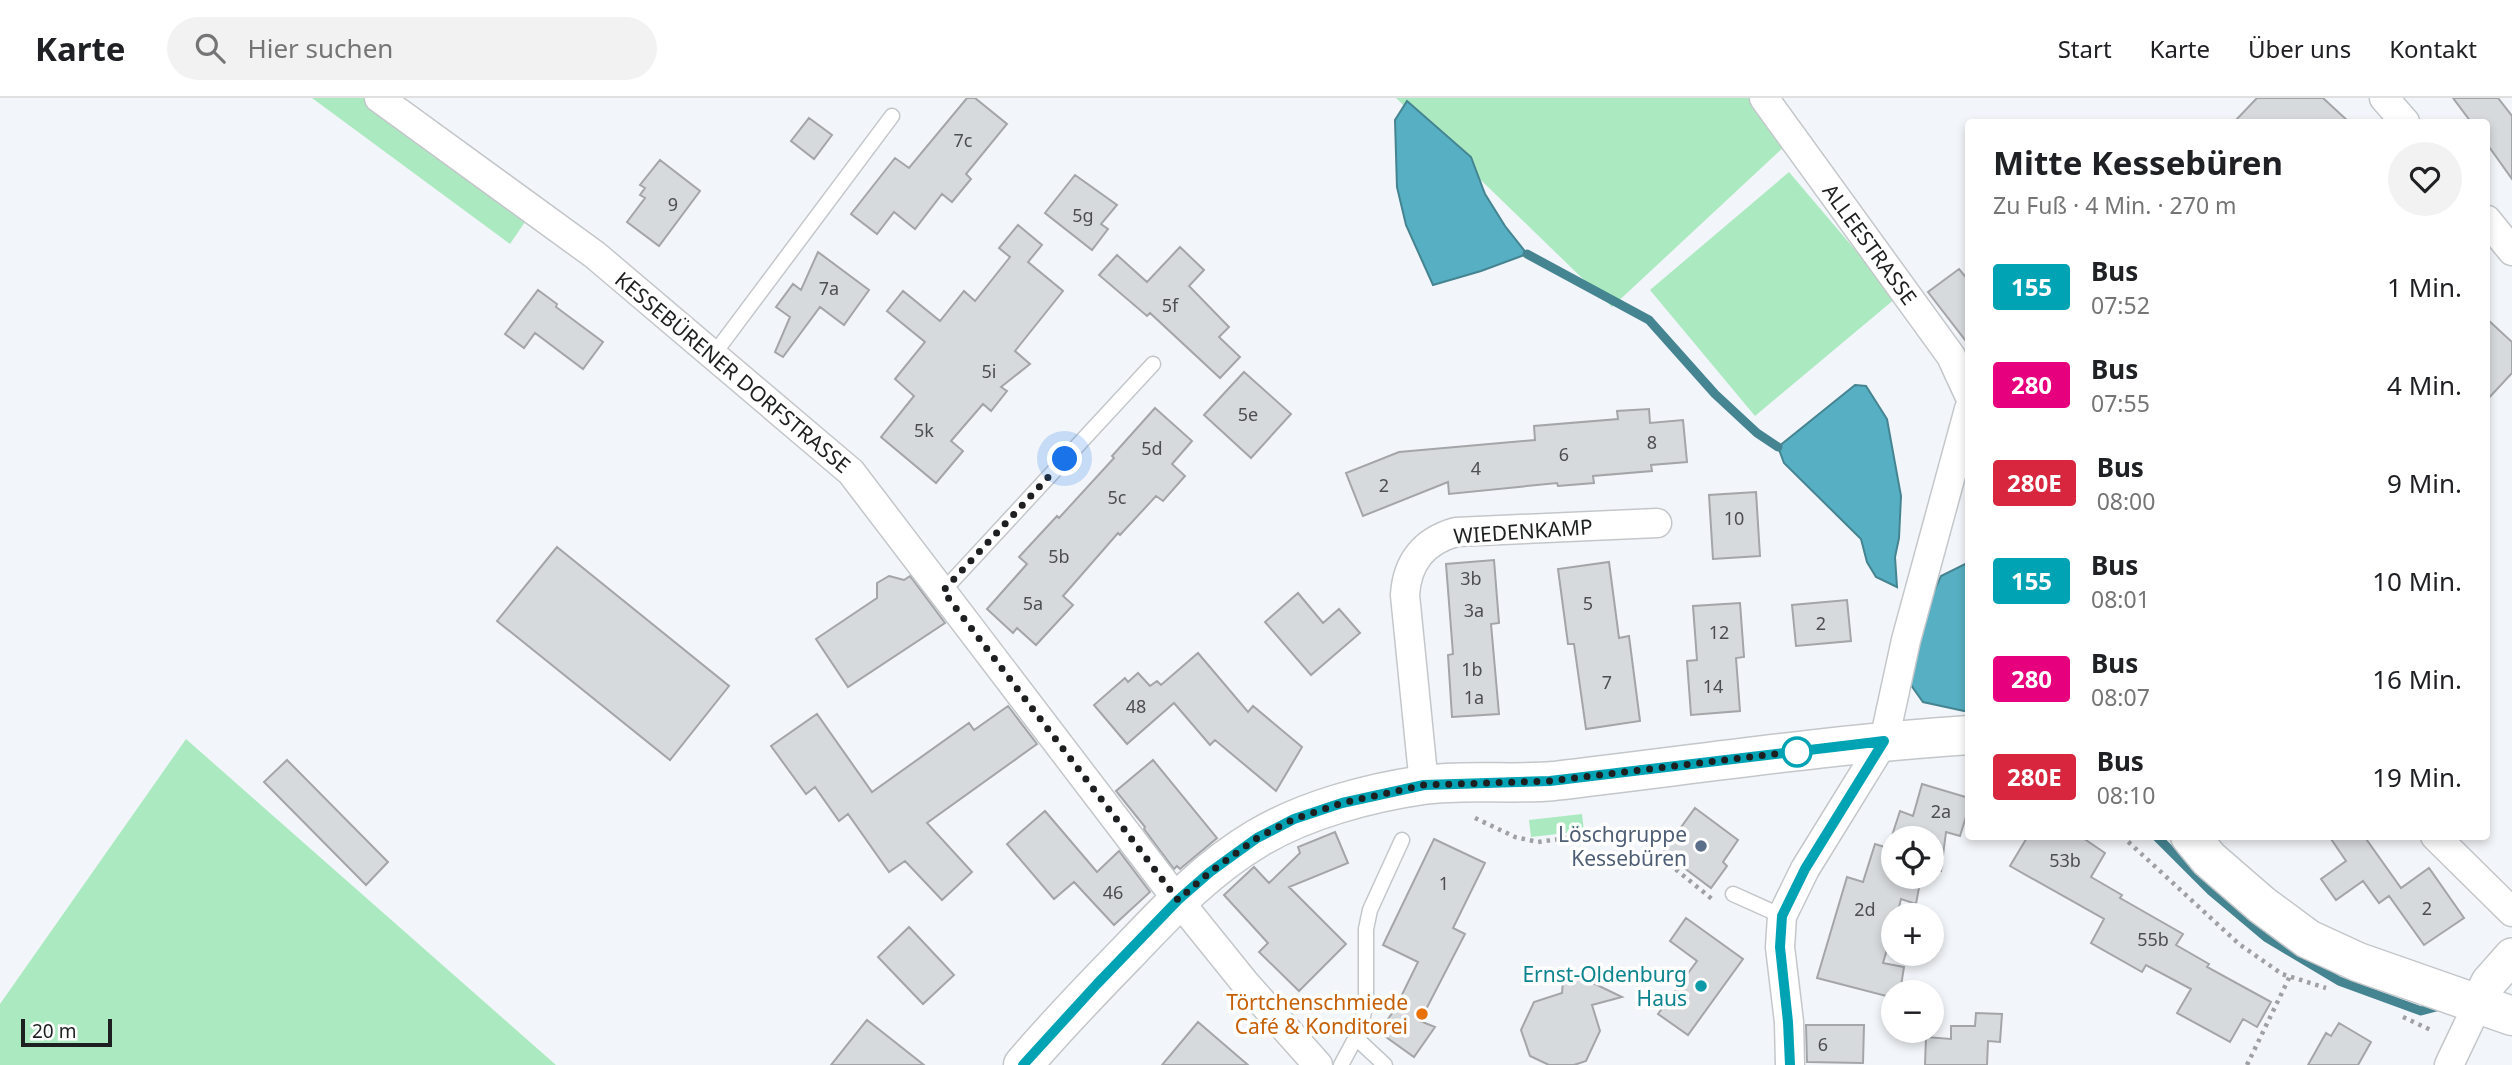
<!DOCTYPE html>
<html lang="de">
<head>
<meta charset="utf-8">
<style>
	body { margin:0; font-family:"Noto Sans",sans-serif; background:#f2f2f2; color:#202124; height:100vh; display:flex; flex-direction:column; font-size:26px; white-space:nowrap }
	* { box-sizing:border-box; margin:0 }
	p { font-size:23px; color:#757577 }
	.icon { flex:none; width:38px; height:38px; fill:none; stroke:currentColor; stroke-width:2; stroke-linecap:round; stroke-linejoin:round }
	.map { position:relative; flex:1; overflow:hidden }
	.sheet { position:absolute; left:1965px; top:21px; width:525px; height:721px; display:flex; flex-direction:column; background:#fff; border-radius:7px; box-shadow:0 4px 10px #0003 }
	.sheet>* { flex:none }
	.badge { padding:0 14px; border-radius:5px; font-size:24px; line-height:46px }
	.fabs { position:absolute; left:1881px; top:728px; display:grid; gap:14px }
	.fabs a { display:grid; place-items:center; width:63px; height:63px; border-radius:50%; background:#fff; box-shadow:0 4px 10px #0003; font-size:35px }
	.scale { position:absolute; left:21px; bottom:18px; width:91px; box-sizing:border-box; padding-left:7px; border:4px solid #1e1f20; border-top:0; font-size:19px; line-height:24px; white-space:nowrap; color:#1e1f20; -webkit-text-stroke:5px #fff; paint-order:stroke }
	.you { position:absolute; width:35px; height:35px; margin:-18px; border:5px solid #fff; border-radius:50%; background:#1a73e8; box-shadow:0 0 0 10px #1a73e833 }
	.map>.badge { position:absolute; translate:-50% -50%; box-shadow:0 0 0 4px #fff }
	.round { display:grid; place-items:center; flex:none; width:74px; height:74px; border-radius:37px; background:#f2f2f2 }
	.overview { display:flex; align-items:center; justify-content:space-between; height:119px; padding:0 28px }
	h1 { font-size:33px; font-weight:700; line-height:52px }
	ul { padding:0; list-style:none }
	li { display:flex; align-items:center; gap:21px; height:98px; padding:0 28px }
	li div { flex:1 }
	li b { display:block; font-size:26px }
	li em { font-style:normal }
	li .badge { min-width:77px; font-weight:700; text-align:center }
	header { display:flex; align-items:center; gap:42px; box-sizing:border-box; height:98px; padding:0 35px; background:#fff; border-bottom:2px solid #e0e0e0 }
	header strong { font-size:33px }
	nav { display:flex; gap:38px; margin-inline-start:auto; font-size:24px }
	.search { width:490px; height:63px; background:#f2f2f2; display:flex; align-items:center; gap:18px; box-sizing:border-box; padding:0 24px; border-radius:38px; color:#757577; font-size:26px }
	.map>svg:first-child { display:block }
</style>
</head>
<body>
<header>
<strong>Karte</strong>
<div class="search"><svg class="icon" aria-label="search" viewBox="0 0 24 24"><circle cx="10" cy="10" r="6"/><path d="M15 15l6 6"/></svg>Hier suchen</div>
<nav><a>Start</a><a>Karte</a><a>Über uns</a><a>Kontakt</a></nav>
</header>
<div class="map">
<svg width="2512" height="967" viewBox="0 0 2512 967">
	<rect width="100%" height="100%" fill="#f2f5f9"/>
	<path fill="#abeac0" d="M312,0H369L529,118L510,146Z
		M1396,0H1751L1786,47L1612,209Z
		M1789,74L1896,200L1755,318L1650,192Z
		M186,641L556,967H0V906Z
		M1582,716L1584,733L1531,739L1529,722Z"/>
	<path fill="#56afc2" stroke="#458491" stroke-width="2" d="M1407,3L1471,59L1485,96L1505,128L1527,156L1481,173L1433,187L1406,127L1397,89L1395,22Z
		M1855,287L1866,288L1887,321L1901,398L1899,440L1895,459L1897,489L1876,479L1867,464L1861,441L1784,365L1778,349Z
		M1969,464V613H1964L1923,604L1906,580L1917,530L1941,478Z"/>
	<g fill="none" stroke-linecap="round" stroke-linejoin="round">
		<path stroke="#458491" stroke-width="9" d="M1527,156L1649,222L1715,296L1757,335L1778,349
			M2156,738L2211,793L2267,840L2339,883L2421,913L2440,908"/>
	</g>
	<path fill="#d7dadd" stroke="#a3a5a8" stroke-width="2" d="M967,0H975L1007,26L966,76L971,81L952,104L942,96L915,131L894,114L877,136L851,116L895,60L909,70Z
		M2257,0H2323L2349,24H2234Z
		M2453,0H2498L2512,18V81L2487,46V24H2471Z
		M809,20L832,37L814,61L791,43Z
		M660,62L700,93L659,148L627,124L645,100L640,97L645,90L640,87Z
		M1075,77L1117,107L1101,126L1108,131L1092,152L1045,115Z
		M1018,127L1042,147L1028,164L1063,193L1015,253L1030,266L1001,289L1007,293L991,313L983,306L951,343L963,353L936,385L881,339L914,298L895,281L925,244L887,213L903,193L940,223L964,193L975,203L1010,159L999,150Z
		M1180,149L1204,172L1189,188L1229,229L1219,239L1240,259L1220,280L1150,215L1147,218L1099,177L1117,157L1147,184Z
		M818,154L869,192L844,227L820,209L783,259L775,254L790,219L776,209L793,186L801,192Z
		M1959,171L1969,183V247L1928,194Z
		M538,192L557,206L556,209L603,244L583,271L535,235L524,250L505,236Z
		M2487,221L2512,244V275L2487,302Z
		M1244,274L1291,316L1251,360L1204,317Z
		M1155,310L1192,343L1172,366L1185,378L1163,403L1156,398L1120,437L1118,435L1063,498L1073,507L1036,547L1017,530L1013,535L987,511L1027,466L1019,459L1057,418L1059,420L1114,360L1112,358Z
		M1649,311L1650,325L1683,322L1687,364L1651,367L1652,373L1593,378L1594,385L1558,388L1557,385L1449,396L1448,384L1363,418L1346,375L1399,354L1535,342L1534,328L1618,321L1617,313Z
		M1756,394L1760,458L1713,461L1709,397Z
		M557,449L729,588L670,662L497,523Z
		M1494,462L1499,525L1491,526L1499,616L1452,619L1448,557L1453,556L1446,466Z
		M1609,464L1619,540L1629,538L1640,623L1586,631L1574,546H1568L1558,471Z
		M889,478L904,482L910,478L945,525L848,589L816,541L877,500V485Z
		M1298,495L1323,525L1339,511L1360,535L1311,577L1265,524Z
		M1847,502L1851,543L1796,548L1792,507Z
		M1740,505L1744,559L1736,560L1740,613L1691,617L1687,563L1697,562L1693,508Z
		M1198,555L1248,614L1253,608L1302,649L1276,693L1215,642L1210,647L1174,605L1127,646L1094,607L1125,580L1128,584L1138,575L1150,588L1157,583L1161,587Z
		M1008,608L1037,646L927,725L972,774L942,802L905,763L889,774L848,716L839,723L815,689L806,696L771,648L817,616L872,694L969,625L974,632Z
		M287,662L388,764L366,787L264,684Z
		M1153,662L1217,740L1180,771L1177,768L1174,771L1144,731L1145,729L1116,693Z
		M1922,686L1969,700V709L1960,738L1946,734L1941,773L1932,770V740H1894V779H1921L1916,806L1901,801L1897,817H1894V828L1883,865L1904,869L1900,894H1894V900L1817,880L1847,779L1863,784L1875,746L1888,750L1900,713L1913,718Z
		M1695,710L1738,742L1723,764L1727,768L1711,790L1663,754Z
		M1045,713L1097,774L1119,753L1150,794L1114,827L1074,784L1054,801L1007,746Z
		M1335,734L1348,765L1289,789L1346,846L1299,893L1259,854L1268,845L1224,797L1254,769L1269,785L1300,755L1298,749Z
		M2028,738H2080L2105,755L2091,779L2122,797L2120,800L2183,836L2176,847L2209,866L2207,869L2271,904L2257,929L2243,921L2230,944L2177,915L2191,891L2146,867L2142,874L2091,845L2104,821L2010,768Z
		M2329,738H2364L2401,790L2429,770L2464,820L2424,847L2389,798L2379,805L2363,783L2336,802L2321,781L2346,763Z
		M1434,741L1485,765L1453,830L1465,836L1420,923L1435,929L1414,959L1379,934L1395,911L1418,864L1383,847Z
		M1686,820L1743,861L1688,937L1658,916L1697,863L1670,843Z
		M909,829L954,877L923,906L878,859Z
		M1564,871L1622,899L1592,907L1600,933L1586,963L1574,967H1549L1530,958L1521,932L1534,904L1562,895Z
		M1976,915L2002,916L2000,944L1988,943L1987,967H1925L1926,939L1951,941V928H1975Z
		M867,922L924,967H831Z
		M1198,924L1248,967H1162Z
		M2339,925L2371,944L2358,967H2308L2326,935L2331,938Z
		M1806,927H1864L1863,965L1807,964Z"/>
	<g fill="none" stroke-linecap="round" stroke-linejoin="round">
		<g stroke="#c4c7ca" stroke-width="17">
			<path id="service" d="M714,256L892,18
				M943,493L1153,266
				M1733,796L1782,818
				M1356,940L1385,967
				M1341,967L1361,930L1366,902V831L1370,812L1402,742"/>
		</g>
		<g stroke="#c4c7ca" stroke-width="31">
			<path id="minor" d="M379,0L595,157L851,374L1166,787L1245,885L1318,967
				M1764,0L1951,258L1969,297
				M2384,0L2405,24
				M2487,122L2512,153
				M1424,687L1405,497C1407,464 1424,443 1456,434L1657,425
				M2435,738L2512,814
				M1790,967L1789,924L1780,849L1782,818L1805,771L1884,643L1906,542L1969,311
				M2449,967L2478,906"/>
		</g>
		<g stroke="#c4c7ca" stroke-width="38">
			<path id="tertiary" d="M2478,906L2489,884L2512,858"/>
		</g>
		<g stroke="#c4c7ca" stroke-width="41">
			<path id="secondary" d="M2190,738L2209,761L2262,807L2308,841L2358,864L2512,918
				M1023,967C1056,928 1092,891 1127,855C1167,813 1207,770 1258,740C1305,712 1368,695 1423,687C1466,681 1511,687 1554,683C1692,667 1830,646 1969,637"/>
		</g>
		<path stroke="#9ea0a3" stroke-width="4.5" stroke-dasharray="3.5 5" stroke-linecap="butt" d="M1475,720L1515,739L1538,744L1619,733L1635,734L1645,742L1657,756L1712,801
			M2122,738L2239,846L2282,876L2326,890
			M2403,919L2433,933
			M2247,967L2290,878"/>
		<use href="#service" stroke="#fff" stroke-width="14"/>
		<use href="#minor" stroke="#fff" stroke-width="28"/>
		<use href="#tertiary" stroke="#fff" stroke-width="35"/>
		<use href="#secondary" stroke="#fff" stroke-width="38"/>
	</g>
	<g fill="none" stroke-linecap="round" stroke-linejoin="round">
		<g stroke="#fff" stroke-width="16">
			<path id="line" d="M1023,967L1097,886L1178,802L1210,774L1257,740L1294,721L1342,705L1424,687L1550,683L1884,643L1805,771L1782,818L1780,849L1788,924L1790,967"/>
		</g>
		<use href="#line" stroke="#00a3b4" stroke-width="10"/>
		<path stroke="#1e1f20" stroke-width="7" stroke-dasharray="0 12.6" d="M1065,361L943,493L1178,802L1210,774L1257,740L1294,721L1342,705L1424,687L1550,683L1800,653L1797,654"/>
	</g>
	<circle fill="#fff" stroke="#00a3b4" stroke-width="3.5" cx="1797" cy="654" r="14"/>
	<circle fill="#5c6f8a" stroke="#fff" stroke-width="2.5" cx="1701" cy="748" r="7"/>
	<circle fill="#0f9aa8" stroke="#fff" stroke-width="2.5" cx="1701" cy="888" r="7"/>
	<circle fill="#e8710a" stroke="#fff" stroke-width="2.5" cx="1422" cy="916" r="7"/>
	<g text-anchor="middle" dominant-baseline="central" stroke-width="7" stroke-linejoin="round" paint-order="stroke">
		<g font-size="18" fill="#4c4e4f">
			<text x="963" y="42">7c</text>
			<text x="673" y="106">9</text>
			<text x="1083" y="117">5g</text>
			<text x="829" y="190">7a</text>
			<text x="1170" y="207">5f</text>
			<text x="989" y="273">5i</text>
			<text x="1248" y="316">5e</text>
			<text x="924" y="332">5k</text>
			<text x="1652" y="344">8</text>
			<text x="1152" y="350">5d</text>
			<text x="1564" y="356">6</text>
			<text x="1476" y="370">4</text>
			<text x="1384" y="387">2</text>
			<text x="1117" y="399">5c</text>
			<text x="1734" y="420">10</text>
			<text x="1059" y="458">5b</text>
			<text x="1471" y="480">3b</text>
			<text x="1033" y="505">5a</text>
			<text x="1588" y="505">5</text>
			<text x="1474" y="512">3a</text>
			<text x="1821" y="525">2</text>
			<text x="1719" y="534">12</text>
			<text x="1472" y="571">1b</text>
			<text x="1607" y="584">7</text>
			<text x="1713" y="588">14</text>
			<text x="1474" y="599">1a</text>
			<text x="1136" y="608">48</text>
			<text x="1941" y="713">2a</text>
			<text x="2065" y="762">53b</text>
			<text x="1444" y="785">1</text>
			<text x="1113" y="794">46</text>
			<text x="2427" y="810">2</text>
			<text x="1865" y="811">2d</text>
			<text x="2153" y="841">55b</text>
			<text x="1823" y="946">6</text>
		</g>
		<g font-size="21" fill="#1e1f20" stroke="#fff">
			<text transform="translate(1870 146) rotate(54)">ALLEESTRASSE</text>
			<text transform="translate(733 274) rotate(40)">KESSEBÜRENER DORFSTRASSE</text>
			<text transform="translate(1523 433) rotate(-4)">WIEDENKAMP</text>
		</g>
		<g font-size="21" fill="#4e5e75" stroke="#fff" text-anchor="end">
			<text x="1687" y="736">Löschgruppe<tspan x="1687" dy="24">Kessebüren</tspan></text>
		</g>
		<g font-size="21" fill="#0d838f" stroke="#fff" text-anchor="end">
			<text x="1687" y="876">Ernst-Oldenburg<tspan x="1687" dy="24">Haus</tspan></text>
		</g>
		<g font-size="21" fill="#c56008" stroke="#fff" text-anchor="end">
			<text x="1408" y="904">Törtchenschmiede<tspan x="1408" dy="24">Café &amp; Konditorei</tspan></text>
		</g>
	</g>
</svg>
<div class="fabs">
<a><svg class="icon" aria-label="locate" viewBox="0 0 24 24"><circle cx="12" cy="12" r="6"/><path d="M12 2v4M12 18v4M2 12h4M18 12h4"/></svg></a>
<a>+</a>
<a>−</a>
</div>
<div class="scale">20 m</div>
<div class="you" style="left:1065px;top:361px"></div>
<section class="sheet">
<div class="overview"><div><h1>Mitte Kessebüren</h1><p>Zu Fuß · 4 Min. · 270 m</p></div><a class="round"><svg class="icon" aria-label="heart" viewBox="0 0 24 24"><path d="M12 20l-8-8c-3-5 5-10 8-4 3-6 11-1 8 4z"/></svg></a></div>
<ul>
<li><span class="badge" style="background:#00a3b4;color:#fff">155</span><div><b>Bus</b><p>07:52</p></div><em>1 Min.</em></li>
<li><span class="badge" style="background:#e6007e;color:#fff">280</span><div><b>Bus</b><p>07:55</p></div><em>4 Min.</em></li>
<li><span class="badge" style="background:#d7263d;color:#fff">280E</span><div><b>Bus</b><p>08:00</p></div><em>9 Min.</em></li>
<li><span class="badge" style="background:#00a3b4;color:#fff">155</span><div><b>Bus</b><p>08:01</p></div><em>10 Min.</em></li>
<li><span class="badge" style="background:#e6007e;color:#fff">280</span><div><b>Bus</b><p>08:07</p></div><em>16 Min.</em></li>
<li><span class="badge" style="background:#d7263d;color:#fff">280E</span><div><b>Bus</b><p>08:10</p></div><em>19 Min.</em></li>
</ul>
</section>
</div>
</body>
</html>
